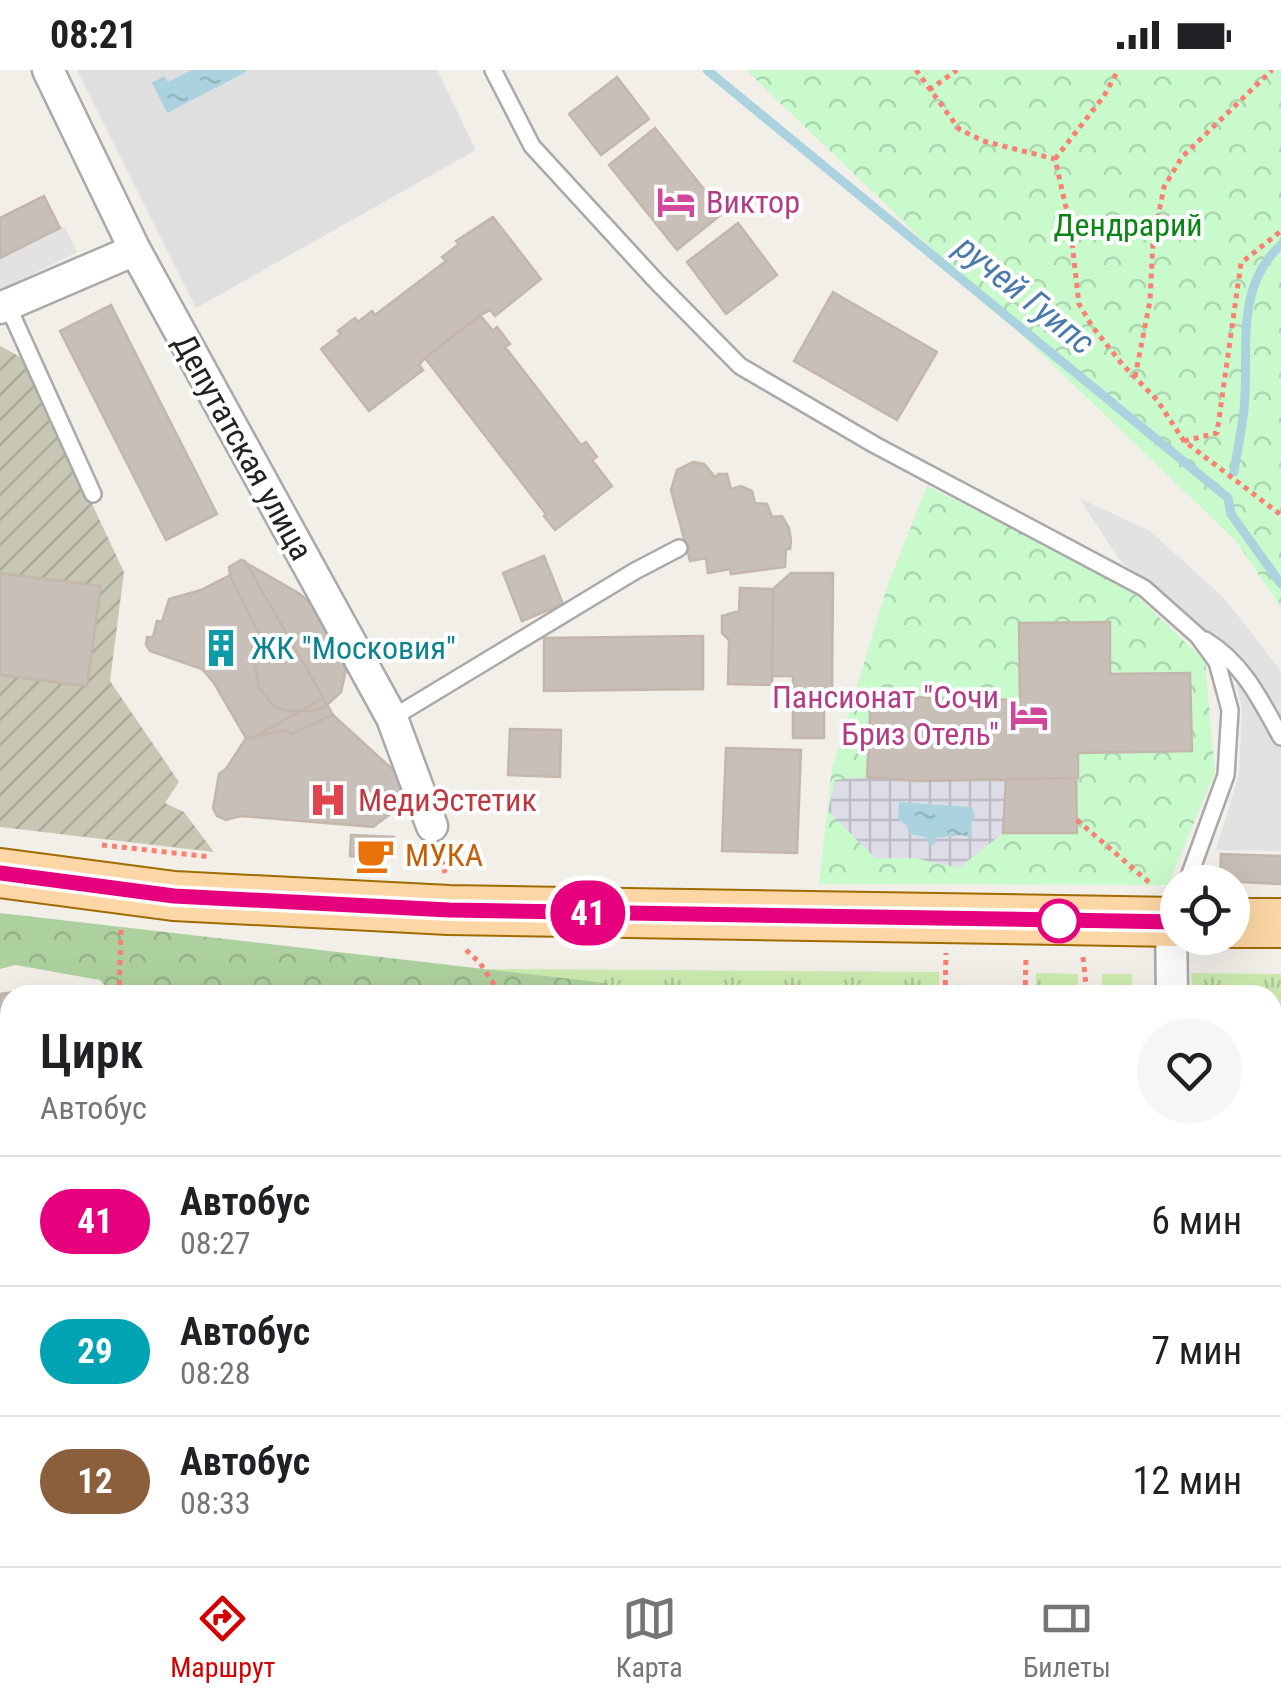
<!DOCTYPE html>
<html lang="ru">
<head>
<meta charset="utf-8">
<style>
	body { margin:0; font-family:"Roboto Condensed",sans-serif; background:#f6f6f6; color:#202124; height:100vh; display:flex; flex-direction:column; font-size:38px; white-space:nowrap }
	* { box-sizing:border-box; margin:0 }
	p { font-size:32px; color:#757577 }
	.icon { flex:none; width:55px; height:55px; fill:none; stroke:currentColor; stroke-width:2; stroke-linecap:round; stroke-linejoin:round }
	.map { position:relative; flex:1; overflow:hidden }
	.panel { position:absolute; left:0px; top:915px; width:1282px; height:582px; display:flex; flex-direction:column; background:#fff; border-radius:30px 30px 0 0; box-shadow:0 10px 40px #0002 }
	.panel>* { flex:none }
	.badge { padding:0 20px; border-radius:32px; font-size:35px; line-height:65px }
	.tools { position:absolute; left:1160px; top:795px; display:grid; gap:20px }
	.tools a { display:grid; place-items:center; width:90px; height:90px; border-radius:50%; background:#fff; box-shadow:0 10px 40px #0002; font-size:50px }
	.map>.badge { position:absolute; translate:-50% -50%; box-shadow:0 0 0 5px #fff }
	.round { display:grid; place-items:center; flex:none; width:105px; height:105px; border-radius:52px; background:#f6f6f6 }
	.headline { display:flex; align-items:center; justify-content:space-between; height:170px; padding:0 40px }
	h1 { font-size:48px; font-weight:600; line-height:75px }
	ul { padding:0; list-style:none }
	li { display:flex; align-items:center; gap:30px; height:130px; padding:0 40px; border-top:2px solid #e0e0e0 }
	li div { flex:1 }
	li b { display:block; font-size:38px }
	li em { font-style:normal }
	li .badge { min-width:110px; font-weight:700; text-align:center }
	.status { display:flex; justify-content:space-between; align-items:center; height:70px; padding:0 50px; background:#fff; direction:ltr }
	.status svg { height:28px; fill:currentColor }
	.menu { display:flex; justify-content:space-around; align-items:center; height:140px; border-top:2px solid #e0e0e0; background:#fff; font-size:28px; color:#757577 }
	.menu a { display:grid; justify-items:center; gap:5px }
	.menu .selected { color:#d40000 }
	.map>svg:first-child { display:block }
</style>
</head>
<body>
<div class="status"><b>08:21</b><svg viewBox="0 0 49 12"><path d="M0 12V9h3v3zM5 12V6h3v6zM10 12V3h3v9zM15 12V0h3v12zM26 1h20v11H26zM47 4h2v5h-2z"/></svg></div>
<div class="map">
<svg width="1281" height="1496" viewBox="0 0 1281 1496">
	<defs>
		<pattern id="construction-furrows" width="10" height="10" patternUnits="userSpaceOnUse" patternTransform="scale(2.5)"><rect width="10" height="10" fill="#c7c7b4"/><path d="M-1 1l2-2M0 10L10 0M9 11l2-2" fill="none" stroke="#abab9a"/></pattern>
		<pattern id="grass-tufts" width="24" height="20" patternUnits="userSpaceOnUse" patternTransform="scale(2.5)"><rect width="24" height="20" fill="#cdebb0"/><path d="M3 7l-1-3M5 7V3M7 7l1-3M15 17l-1-3M17 17v-4M19 17l1-3" fill="none" stroke="#b0c997"/></pattern>
		<pattern id="forest-crowns" width="20" height="18" patternUnits="userSpaceOnUse" patternTransform="scale(2.5)"><rect width="20" height="18" fill="#add19e"/><path d="M2 6a3 3 0 1 1 6 0M12 15a3 3 0 1 1 6 0" fill="none" stroke="#95b388"/></pattern>
		<pattern id="park-crowns" width="20" height="18" patternUnits="userSpaceOnUse" patternTransform="scale(2.5)"><rect width="20" height="18" fill="#c8facc"/><path d="M2 6a3 3 0 1 1 6 0M12 15a3 3 0 1 1 6 0" fill="none" stroke="#acd6af"/></pattern>
		<pattern id="plaza-grid" width="8" height="8" patternUnits="userSpaceOnUse" patternTransform="scale(2.5)"><rect width="8" height="8" fill="#dddde8"/><path d="M0 4h8M4 0v8" fill="none" stroke="#bdbdc7"/></pattern>
		<pattern id="water-ripples" width="26" height="14" patternUnits="userSpaceOnUse" patternTransform="scale(2.5)"><rect width="26" height="14" fill="#aad3df"/><path d="M2 4q2-2 4 0t4 0M15 11q2-2 4 0t4 0" fill="none" stroke="#92b5bf"/></pattern>
	</defs>
	<rect width="100%" height="100%" fill="#f2efe9"/>
	<path fill="#e0dfdf" d="M77,0H437L476,80L196,238Z"/>
	<path fill="url(#construction-furrows)" d="M0,276L24,289L124,502L110,611L179,712L165,733L184,742L214,782L0,757Z"/>
	<path fill="url(#grass-tufts)" d="M490,899L939,902V925H507Z
		M1036,903L1078,904V925H1036Z
		M1191,903L1281,904V1005L1273,1011L1272,925H1192Z
		M1102,904H1132V925H1102Z
		M1274,1112L1281,1147V1238L1273,1193Z"/>
	<path fill="url(#forest-crowns)" d="M0,843L606,913L611,925H112L100,910L15,895L0,899Z
		M1121,1488H1264L1265,1496H1125Z"/>
	<path fill="url(#park-crowns)" d="M746,0H1281V538L1236,471Z
		M927,416L1122,512L1205,591L1215,702L1168,815L819,814L832,698L888,514Z
		M200,1488H309L305,1496H196Z"/>
	<path fill="#e2e2e2" d="M65,157L77,182L0,220V189Z
		M1079,428L1150,461L1224,528L1281,601V781L1216,780L1239,704L1242,638L1234,603L1217,571L1164,523L1121,492Z"/>
	<path fill="url(#plaza-grid)" fill-rule="evenodd" d="M867,707L917,711L1006,709L1003,763L959,798L914,788H875L828,741L835,710ZM898,749L971,752L963,765L935,768Z"/>
	<path fill="url(#water-ripples)" d="M191,0H245L246,2L167,43L152,13L164,6L168,12Z
		M899,732L972,737L975,747L971,752L972,768L962,765L936,768L934,775L929,774L925,767L909,764L907,756L898,749Z"/>
	<g fill="none" stroke-linecap="round" stroke-linejoin="round">
		<path stroke="#aad3df" stroke-width="9" d="M707,0L1228,428L1231,444L1281,514
			M1234,402C1237,381 1242,360 1244,339C1250,283 1233,218 1281,175"/>
	</g>
	<path fill="#c7bfb8" stroke="#c4b6ab" stroke-width="2.5" d="M617,7L649,49L601,85L569,44Z
		M655,58L723,143L677,180L609,95Z
		M44,126L60,158L0,188V148Z
		M493,147L541,209L495,246L490,240L481,245L425,288L419,295L423,300L369,341L321,279L341,264L338,261L355,248L358,252L372,241L375,245L446,191L442,187L459,174L456,171Z
		M738,153L777,205L726,244L687,192Z
		M833,222L937,282L897,350L794,291Z
		M111,235L217,444L166,470L60,261Z
		M480,245L493,261L497,257L510,274L505,277L581,375L586,372L597,387L592,390L612,416L555,460L544,446L546,444L425,288Z
		M693,392L704,394L716,408L718,404H727L731,419L741,416L752,421L755,433L767,434L772,447L782,446L789,458L791,471L790,479H786L785,497L731,504L730,499L708,503L706,488L690,491L671,420L677,400Z
		M544,486L563,534L522,551L503,503Z
		M241,490L245,491L333,645L291,664L287,660L246,668L214,613L202,599L150,581L146,575L147,567H153L157,551L162,552L169,529L201,520L230,505L229,497Z
		M241,490L300,524L322,544L344,587L346,600L341,622L326,636L315,641H286L274,636L259,618L252,578L265,575L230,505L229,497Z
		M0,503L101,516L87,616L0,605Z
		M791,503H833L832,628H793V606H772L773,519Z
		M740,518L773,519L772,615L728,614L729,570L722,563V546L739,541Z
		M1110,552V604L1190,603L1192,681L1078,683V708L917,711L867,707L871,626L1020,630L1019,553Z
		M703,566V619L544,621V568Z
		M323,628L333,645L403,709V723L398,738L373,757L241,746L226,750L217,746L213,738L219,704L226,699L246,668H253Z
		M793,628H824V668H793Z
		M510,659L561,660L560,707L508,705Z
		M726,678L801,680L797,783L722,781Z
		M1076,708L1077,763H1003L1006,709Z
		M351,765L394,767L393,788L350,786Z
		M1221,784L1281,786V814L1220,811Z
		M14,922L35,925H10V1072L0,1071V924Z
		M323,1488H501L506,1494L334,1496L335,1493Z
		M533,1488H626L631,1496H538Z
		M658,1488H722L725,1493L720,1496H663Z
		M847,1488H924L927,1496H851Z
		M1050,1488H1121L1125,1496H1054Z"/>
	<g fill="none" stroke-linecap="round" stroke-linejoin="round">
		<g stroke="#a9a9a9" stroke-width="20">
			<path id="service" d="M493,0L532,76L656,211L740,296L875,375L1144,518L1198,566L1217,592L1230,640L1226,705L1187,812
				M7,234L93,424
				M1205,570C1243,593 1260,629 1281,667
				M392,648L635,501L679,478"/>
		</g>
		<g stroke="#a9a9a9" stroke-width="35">
			<path id="minor" d="M48,0L135,180L392,648L432,756
				M0,238L135,180
				M1171,852L1172,925
				M1272,1021L1281,1018
				M0,1207L10,1203
				M1272,1215L1281,1261
				M796,1488L800,1496"/>
		</g>
		<g stroke="#a06b00" stroke-width="52">
			<path id="primary" d="M0,803L174,826L449,840L1178,852
				M1232,853H1281"/>
		</g>
		<path stroke="#fa8072" stroke-width="5" stroke-dasharray="5 5" stroke-linecap="butt" d="M916,0L959,59L983,71L1055,89L1070,155L1079,234L1092,256L1122,294L1157,330L1184,371L1281,445
			M929,20L957,0
			M1055,89L1104,26L1118,0
			M1135,307L1150,231L1153,171L1164,117L1182,87L1272,0
			M1184,371L1217,363L1241,193L1281,161
			M1077,750L1150,813
			M102,775L211,787
			M439,780L445,803
			M466,880L480,893L501,925
			M1083,887L1087,925
			M119,925L121,858
			M945,925L946,883
			M1025,925L1026,888
			M1272,1435L1281,1482
			M1226,1488L1228,1496"/>
		<use href="#service" stroke="#fff" stroke-width="15"/>
		<use href="#minor" stroke="#fff" stroke-width="30"/>
		<use href="#primary" stroke="#fcd6a4" stroke-width="48"/>
	</g>
	<g fill="none" stroke-linecap="round" stroke-linejoin="round">
		<g stroke="#fff" stroke-width="22">
			<path id="line" d="M0,803L174,826L449,840L1178,852"/>
		</g>
		<use href="#line" stroke="#e6007e" stroke-width="15"/>
	</g>
	<defs>
		<g id="hotel-bare" transform="scale(3)"><path d="M-6-4.5h1.5V1H6V5H4.5V3h-9V5H-6ZM-4 0a1.8 1.8 0 1 1 3.6 0ZM.5 0V-2.5h3Q6-2.5 6 0Z" fill="#d1479c" stroke="#fff" stroke-width="2.5" paint-order="stroke"/></g>
		<g id="building-bare" transform="scale(3)"><path d="M-4-6H4V6H1V3H-1V6H-4ZM-2.5-4.3h1.7v1.8h-1.7ZM.8-4.3h1.7v1.8H.8ZM-2.5-1h1.7V.8h-1.7ZM.8-1h1.7V.8H.8Z" fill="#0f9aa8" stroke="#fff" stroke-width="2.5" paint-order="stroke"/></g>
		<g id="hospital-bare" transform="scale(3)"><path d="M-5-5h3v3.5h4V-5h3V5h-3V1.5h-4V5h-3Z" fill="#e0444e" stroke="#fff" stroke-width="2.5" paint-order="stroke"/></g>
		<g id="cafe-bare" transform="scale(3)"><path d="M-5.5-4.5H6V0H3Q3 3.5 0 3.5H-2.5Q-5.5 3.5-5.5 0ZM3-3.2v2h1.7v-2ZM-6 4.5H4V6H-6Z" fill="#e8710a" stroke="#fff" stroke-width="2.5" paint-order="stroke"/></g>
	</defs>
	<g fill-rule="evenodd">
		<use href="#hotel-bare" x="676" y="132"/>
		<use href="#building-bare" x="221" y="578"/>
		<use href="#hotel-bare" x="1029" y="645"/>
		<use href="#hospital-bare" x="328" y="730"/>
		<use href="#cafe-bare" x="375" y="785"/>
	</g>
	<circle fill="#fff" stroke="#e6007e" stroke-width="5" cx="1059" cy="851" r="20"/>
	<g text-anchor="middle" dominant-baseline="central" stroke-width="8" stroke-linejoin="round" paint-order="stroke">
		<g font-size="32" fill="#b23c85" stroke="#fff" text-anchor="start">
			<text x="706" y="132">Виктор</text>
			<text x="999" y="627" text-anchor="end">Пансионат "Сочи<tspan x="999" dy="37">Бриз Отель"</tspan></text>
		</g>
		<g font-size="32" fill="#0c8416" stroke="#fff">
			<text x="1128" y="155">Дендрарий</text>
		</g>
		<g font-size="32" fill="#222" stroke="#fff">
			<text transform="translate(243 377) rotate(61)">Депутатская улица</text>
		</g>
		<g font-size="32" fill="#0d838f" stroke="#fff" text-anchor="start">
			<text x="251" y="578">ЖК "Московия"</text>
		</g>
		<g font-size="32" fill="#be3a42" stroke="#fff" text-anchor="start">
			<text x="358" y="730">МедиЭстетик</text>
		</g>
		<g font-size="32" fill="#c56008" stroke="#fff" text-anchor="start">
			<text x="405" y="785">МУКА</text>
		</g>
		<g font-size="35" font-style="italic" fill="#4a7aab" stroke="#fff">
			<text transform="translate(1025 225) rotate(39)">ручей Гуипс</text>
		</g>
	</g>
</svg>
<div class="tools">
<a><svg class="icon" aria-label="locate" viewBox="0 0 24 24"><circle cx="12" cy="12" r="6"/><path d="M12 2v4M12 18v4M2 12h4M18 12h4"/></svg></a>
</div>
<b class="badge" style="left:588px;top:843px;background:#e6007e;color:#fff">41</b>
<section class="panel">
<div class="headline"><div><h1>Цирк</h1><p>Автобус</p></div><a class="round"><svg class="icon" aria-label="heart" viewBox="0 0 24 24"><path d="M12 20l-8-8c-3-5 5-10 8-4 3-6 11-1 8 4z"/></svg></a></div>
<ul>
<li><span class="badge" style="background:#e6007e;color:#fff">41</span><div><b>Автобус</b><p>08:27</p></div><em>6 мин</em></li>
<li><span class="badge" style="background:#00a3b4;color:#fff">29</span><div><b>Автобус</b><p>08:28</p></div><em>7 мин</em></li>
<li><span class="badge" style="background:#8b5e3c;color:#fff">12</span><div><b>Автобус</b><p>08:33</p></div><em>12 мин</em></li>
</ul>
</section>
</div>
<nav class="menu">
<a class="selected"><svg class="icon" aria-label="directions" viewBox="0 0 24 24"><path d="M12 3l9 9-9 9-9-9zM9 14v-3h6M13 9l2 2-2 2"/></svg>Маршрут</a>
<a><svg class="icon" aria-label="map" viewBox="0 0 24 24"><path d="M3 6l6-2 6 2 6-2v14l-6 2-6-2-6 2zM9 4v14M15 6v14"/></svg>Карта</a>
<a><svg class="icon" aria-label="tickets" viewBox="0 0 24 24"><path d="M3 7h18v10H3zM15 7v10"/></svg>Билеты</a>
</nav>
</body>
</html>
